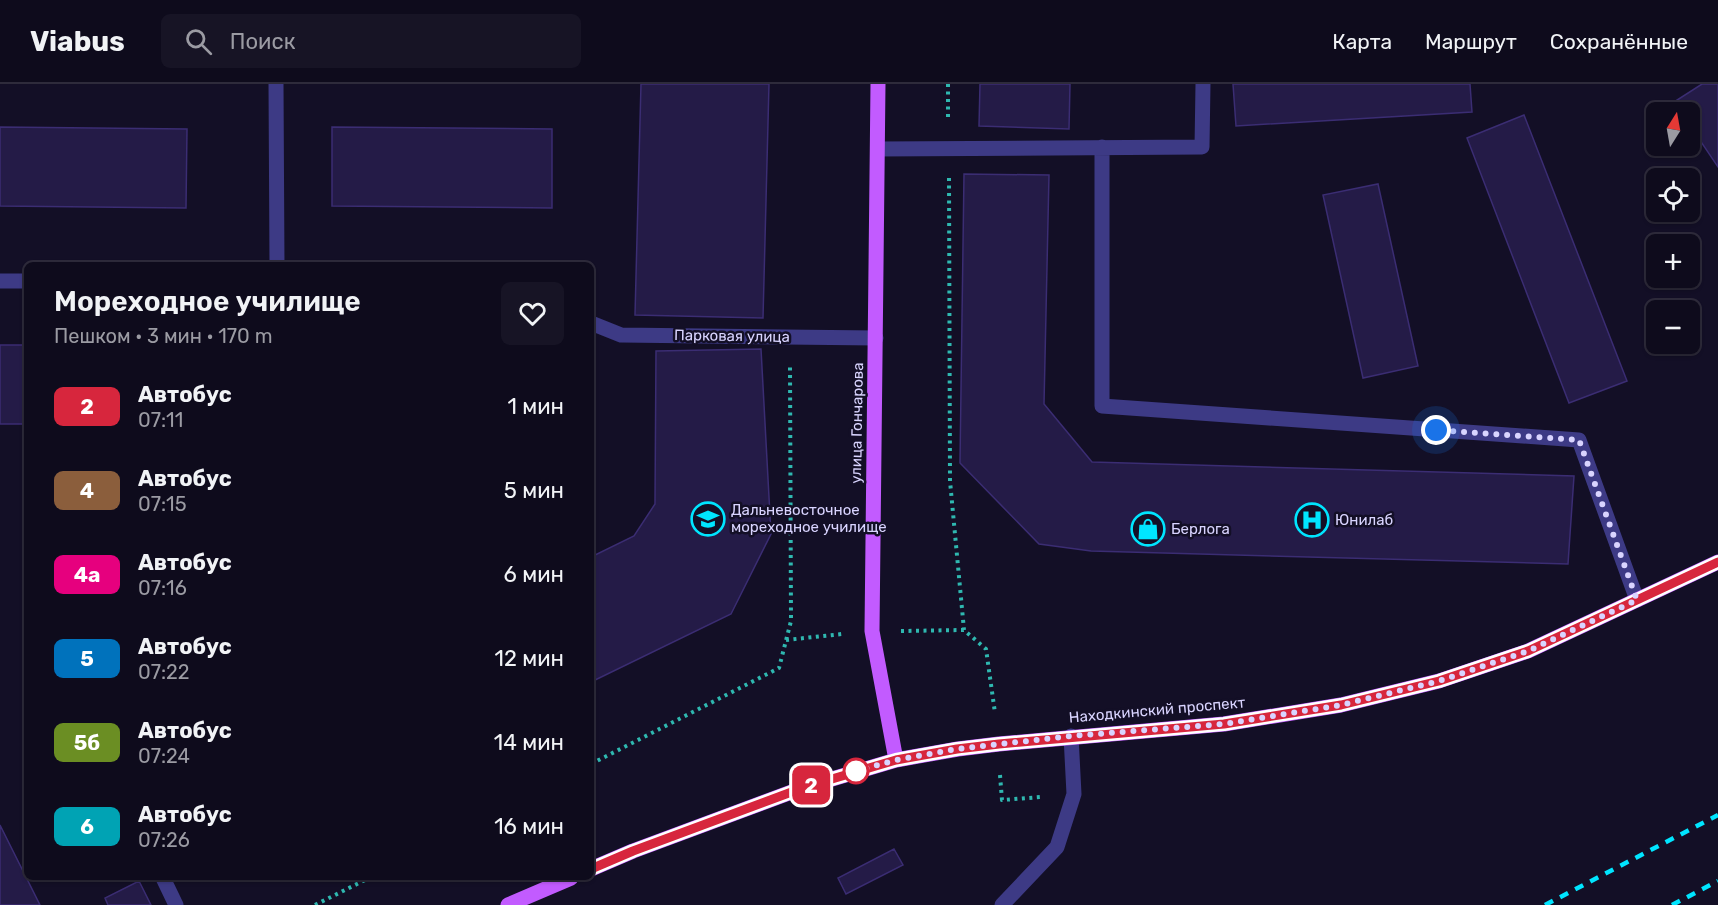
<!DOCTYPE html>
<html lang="ru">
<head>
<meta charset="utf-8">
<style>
	body { margin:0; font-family:Rubik,sans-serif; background:#171425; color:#f1f3f6; height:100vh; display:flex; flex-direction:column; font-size:22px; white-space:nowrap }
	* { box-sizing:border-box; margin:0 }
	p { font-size:20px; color:#9b9ba3 }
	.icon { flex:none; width:33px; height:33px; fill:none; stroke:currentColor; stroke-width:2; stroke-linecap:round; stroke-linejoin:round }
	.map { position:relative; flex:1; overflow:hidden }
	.sheet { position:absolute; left:24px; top:178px; width:570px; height:618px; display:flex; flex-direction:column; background:#0e0b1c; border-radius:9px; box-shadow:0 2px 4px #0004,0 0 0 2px #2e2b3b }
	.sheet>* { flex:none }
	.badge { padding:0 12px; border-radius:9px; font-size:21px; line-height:39px }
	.needle { width:39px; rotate:11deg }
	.fabs { position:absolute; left:1646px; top:18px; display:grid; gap:12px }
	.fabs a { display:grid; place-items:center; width:54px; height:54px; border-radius:9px; background:#0e0b1c; box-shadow:0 2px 4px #0004,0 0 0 2px #2e2b3b; font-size:30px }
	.you { position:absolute; width:30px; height:30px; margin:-15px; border:4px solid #fff; border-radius:50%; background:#1a73e8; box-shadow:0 0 0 9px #1a73e833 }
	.map>.badge { position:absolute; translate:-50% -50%; box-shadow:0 0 0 3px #fff }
	.round { display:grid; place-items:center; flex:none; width:63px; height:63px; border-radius:9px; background:#171425 }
	.headline { display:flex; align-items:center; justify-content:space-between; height:102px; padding:0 30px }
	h1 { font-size:28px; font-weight:600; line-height:45px }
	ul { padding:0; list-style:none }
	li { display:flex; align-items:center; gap:18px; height:84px; padding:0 30px }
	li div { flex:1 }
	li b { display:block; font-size:22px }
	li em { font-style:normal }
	li .badge { min-width:66px; font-weight:700; text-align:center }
	header { display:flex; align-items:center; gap:36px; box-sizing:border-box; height:84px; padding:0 30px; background:#0e0b1c; border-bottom:2px solid #2e2b3b }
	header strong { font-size:28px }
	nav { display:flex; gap:33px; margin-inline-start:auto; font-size:21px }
	.search { width:420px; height:54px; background:#171425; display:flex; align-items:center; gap:15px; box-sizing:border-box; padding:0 21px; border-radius:9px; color:#9b9ba3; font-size:22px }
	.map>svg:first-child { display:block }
</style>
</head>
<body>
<header>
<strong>Viabus</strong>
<div class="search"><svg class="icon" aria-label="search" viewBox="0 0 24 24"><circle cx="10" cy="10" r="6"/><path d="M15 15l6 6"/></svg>Поиск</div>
<nav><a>Карта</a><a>Маршрут</a><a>Сохранённые</a></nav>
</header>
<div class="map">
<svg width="1718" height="821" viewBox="0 0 1718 821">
	<rect width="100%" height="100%" fill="#130f26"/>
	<path fill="#241b47" stroke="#3b2d73" stroke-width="1.5" d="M641,0H769L763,234L635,231Z
		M980,0H1070L1069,45L979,42Z
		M1233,0H1470L1472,28L1236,42Z
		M1702,0H1718V83L1689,40V28H1681L1674,18Z
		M1524,31L1627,297L1569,319L1467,54Z
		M0,43L187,45L186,124L0,122Z
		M332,43L552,45V124L332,122Z
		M964,90L1049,91L1044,320L1092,378L1574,392L1568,480L1091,467L1039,460L960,379Z
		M1378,100L1418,282L1363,294L1323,111Z
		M0,261H27V340H0Z
		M761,265L771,450L731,530L591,598V473L634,452L655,420L656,267Z
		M0,741L40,821H0Z
		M894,765L903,781L846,810L838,794Z
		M139,797L151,821H108L105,814Z"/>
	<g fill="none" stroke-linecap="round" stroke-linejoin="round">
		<path stroke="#2fb8b0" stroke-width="4" stroke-dasharray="3 4.5" stroke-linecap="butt" d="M948,0V35
			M949,94L950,397L964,546
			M901,547L964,546L986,565L995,629
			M786,556L842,550
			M591,680L779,584L791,537L790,282
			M1000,691L1002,716L1041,713
			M315,821L369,794"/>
		<path stroke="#3d3a85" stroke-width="15" d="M276,0L277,182
			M1102,63V322L1579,356L1637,516
			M878,65L1202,63L1203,0
			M0,197H27
			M591,239L621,251L876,254
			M163,794L176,821
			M1002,821L1057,763L1074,710L1071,652"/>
		<path stroke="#c25bff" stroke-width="15" d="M878,0L872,547L896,676
			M591,785L633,767L805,703L896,676L958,665L999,660L1224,640L1341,621L1439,597L1528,567L1718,478
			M508,821L571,794"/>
		<path stroke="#00e5ff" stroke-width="4.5" stroke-dasharray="9 8" stroke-linecap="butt" d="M1545,821L1718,731
			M1672,821L1718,797"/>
	</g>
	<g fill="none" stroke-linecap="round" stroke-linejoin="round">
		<g stroke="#fff" stroke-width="14">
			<path id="line" d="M591,785L633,767L805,703L896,676L957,665L999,660L1224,640L1341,621L1439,597L1528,567L1718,478"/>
		</g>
		<use href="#line" stroke="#d7263d" stroke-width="9"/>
		<path stroke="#d9d4ff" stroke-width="6" stroke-dasharray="0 10.8" d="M856,687L896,676L957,665L1071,652L1224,640L1341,621L1439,597L1528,567L1637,516L1579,356L1436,346"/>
	</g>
	<defs>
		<g id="university-ring" transform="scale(1.725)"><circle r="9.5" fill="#130f26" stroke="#00e5ff" stroke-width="1.5"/><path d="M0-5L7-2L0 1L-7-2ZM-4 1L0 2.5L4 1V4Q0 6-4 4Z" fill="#00e5ff"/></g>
		<g id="hospital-ring" transform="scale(1.725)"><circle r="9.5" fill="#130f26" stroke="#00e5ff" stroke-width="1.5"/><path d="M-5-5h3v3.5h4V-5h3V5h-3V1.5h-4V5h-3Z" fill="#00e5ff"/></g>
		<g id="shop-ring" transform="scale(1.725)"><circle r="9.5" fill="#130f26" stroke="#00e5ff" stroke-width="1.5"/><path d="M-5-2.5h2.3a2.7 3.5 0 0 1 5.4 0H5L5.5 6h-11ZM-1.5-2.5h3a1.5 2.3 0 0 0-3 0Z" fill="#00e5ff"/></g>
	</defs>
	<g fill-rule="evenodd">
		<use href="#university-ring" x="708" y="435"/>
		<use href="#hospital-ring" x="1312" y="436"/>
		<use href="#shop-ring" x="1148" y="445"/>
	</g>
	<circle fill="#fff" stroke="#d7263d" stroke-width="3" cx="856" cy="687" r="12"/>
	<g text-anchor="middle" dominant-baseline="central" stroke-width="5" stroke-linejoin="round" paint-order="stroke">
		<g font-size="15" fill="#d9d4ff" stroke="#130f26">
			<text transform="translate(732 252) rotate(1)">Парковая улица</text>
			<text transform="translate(857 339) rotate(-89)">улица Гончарова</text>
			<text transform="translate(1157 626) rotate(-5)">Находкинский проспект</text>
		</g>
		<g font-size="15" fill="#d9d4ff" stroke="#130f26" text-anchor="start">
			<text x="731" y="426">Дальневосточное<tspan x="731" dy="17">мореходное училище</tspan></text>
			<text x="1335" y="436">Юнилаб</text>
			<text x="1171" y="445">Берлога</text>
		</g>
	</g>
</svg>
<div class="fabs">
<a><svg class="needle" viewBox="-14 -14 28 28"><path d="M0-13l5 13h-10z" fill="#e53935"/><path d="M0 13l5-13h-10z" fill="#9b9ba3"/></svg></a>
<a><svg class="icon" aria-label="locate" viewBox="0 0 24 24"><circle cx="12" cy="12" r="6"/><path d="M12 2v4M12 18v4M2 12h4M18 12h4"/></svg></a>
<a>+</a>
<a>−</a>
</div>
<div class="you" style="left:1436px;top:346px"></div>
<b class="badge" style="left:811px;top:701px;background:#d7263d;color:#fff">2</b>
<section class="sheet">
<div class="headline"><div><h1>Мореходное училище</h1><p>Пешком · 3 мин · 170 m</p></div><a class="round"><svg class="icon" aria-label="heart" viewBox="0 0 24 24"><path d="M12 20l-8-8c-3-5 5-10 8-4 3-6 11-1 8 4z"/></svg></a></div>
<ul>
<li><span class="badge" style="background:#d7263d;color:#fff">2</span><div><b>Автобус</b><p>07:11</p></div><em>1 мин</em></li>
<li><span class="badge" style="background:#8b5e3c;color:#fff">4</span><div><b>Автобус</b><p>07:15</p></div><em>5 мин</em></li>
<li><span class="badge" style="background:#e6007e;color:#fff">4а</span><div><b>Автобус</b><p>07:16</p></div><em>6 мин</em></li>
<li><span class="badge" style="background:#0072bc;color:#fff">5</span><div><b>Автобус</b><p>07:22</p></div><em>12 мин</em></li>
<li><span class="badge" style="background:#6b8e23;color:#fff">5б</span><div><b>Автобус</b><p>07:24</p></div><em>14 мин</em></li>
<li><span class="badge" style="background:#00a3b4;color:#fff">6</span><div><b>Автобус</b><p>07:26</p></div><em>16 мин</em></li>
</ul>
</section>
</div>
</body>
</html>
